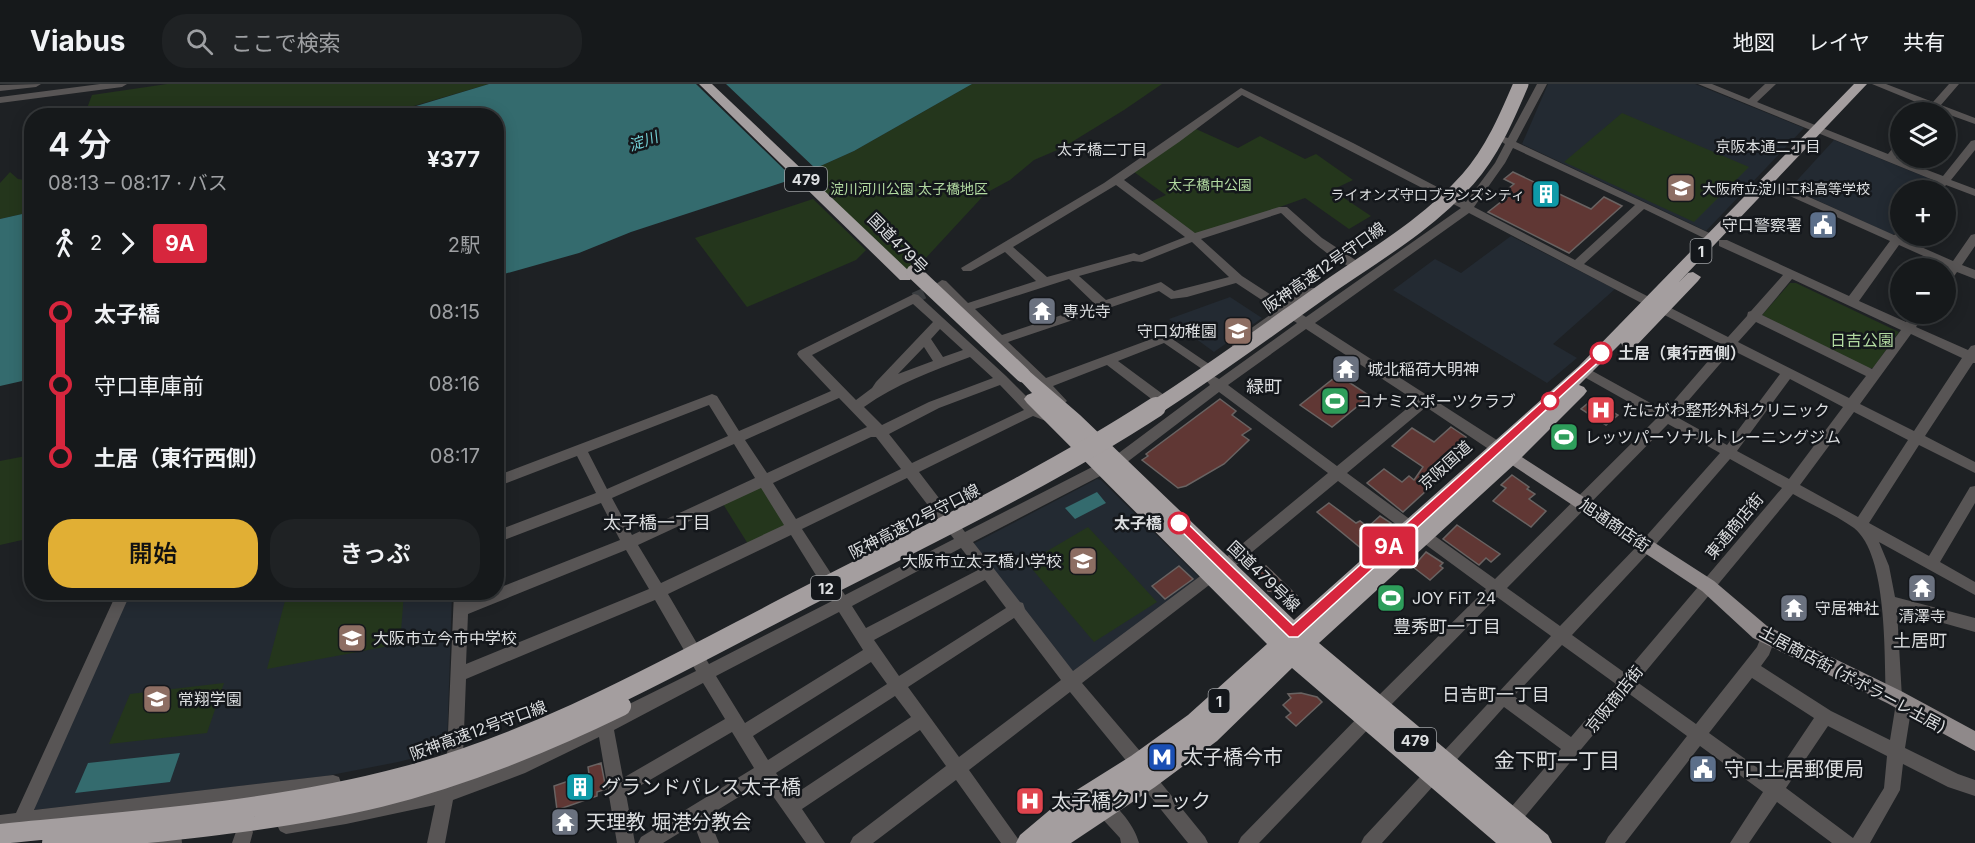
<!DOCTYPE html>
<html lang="ja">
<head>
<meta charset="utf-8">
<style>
	body { margin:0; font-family:Inter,"Noto Sans JP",sans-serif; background:#1f2224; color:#f1f3f6; height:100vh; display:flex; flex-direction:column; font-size:22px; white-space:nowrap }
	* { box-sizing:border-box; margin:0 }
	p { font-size:20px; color:#9ea0a3 }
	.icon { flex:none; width:33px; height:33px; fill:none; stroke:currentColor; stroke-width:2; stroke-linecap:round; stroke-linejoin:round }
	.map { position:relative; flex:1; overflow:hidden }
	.panel { position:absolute; left:24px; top:24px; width:480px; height:492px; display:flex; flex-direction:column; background:#16191b; border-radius:24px; box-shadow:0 3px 15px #0003,0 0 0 2px #35383a }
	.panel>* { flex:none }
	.badge { padding:0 12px; border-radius:4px; font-size:21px; line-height:39px }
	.fabs { position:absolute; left:1890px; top:18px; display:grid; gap:12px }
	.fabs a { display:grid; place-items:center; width:66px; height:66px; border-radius:50%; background:#16191b; box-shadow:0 3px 15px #0003,0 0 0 2px #35383a; font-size:30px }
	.map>.badge { position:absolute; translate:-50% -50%; box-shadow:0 0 0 3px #fff }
	.legs { display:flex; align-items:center; gap:9px; height:66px; padding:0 24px; font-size:20px }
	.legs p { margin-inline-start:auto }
	.summary { display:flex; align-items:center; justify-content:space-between; height:102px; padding:0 24px }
	h1 { font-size:33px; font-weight:600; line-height:45px }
	.button { display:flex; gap:12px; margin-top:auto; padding:12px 24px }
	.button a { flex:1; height:69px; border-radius:24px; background:#e1af34; color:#111; font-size:24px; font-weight:600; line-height:69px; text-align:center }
	.button a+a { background:#1f2224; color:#f1f3f6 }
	ul { padding:0 24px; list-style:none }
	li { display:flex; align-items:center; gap:21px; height:72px; font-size:22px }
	li i { display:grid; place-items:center; width:9px; height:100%; margin:0 8px; background:currentColor }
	li i::after { content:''; width:15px; height:15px; margin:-8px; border:4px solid; border-radius:50%; background:#16191b }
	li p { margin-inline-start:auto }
	li:first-child i { background:linear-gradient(#0000 50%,currentColor 0) }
	li:last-child i { background:linear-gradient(currentColor 50%,#0000 0) }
	header { display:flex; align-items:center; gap:36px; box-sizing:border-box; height:84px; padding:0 30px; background:#16191b; border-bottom:2px solid #35383a }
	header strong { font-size:28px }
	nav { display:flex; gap:33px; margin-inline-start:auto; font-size:21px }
	.search { width:420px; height:54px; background:#1f2224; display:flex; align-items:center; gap:15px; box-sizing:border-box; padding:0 21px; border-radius:24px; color:#9ea0a3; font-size:22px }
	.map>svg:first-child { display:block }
</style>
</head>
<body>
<header>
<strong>Viabus</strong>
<div class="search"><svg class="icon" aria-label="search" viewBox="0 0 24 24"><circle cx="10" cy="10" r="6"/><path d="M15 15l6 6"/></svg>ここで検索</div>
<nav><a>地図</a><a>レイヤ</a><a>共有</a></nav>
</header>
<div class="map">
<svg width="1975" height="759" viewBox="0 0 1975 759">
	<rect width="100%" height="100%" fill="#1e2124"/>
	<path fill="#232a32" d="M1548,0H1695L1804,44L1706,147L1522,60Z
		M1834,56L1938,98L1932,106H1900V146L1897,150H1891L1790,104Z
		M1511,152L1615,205L1553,260L1577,274L1547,299L1393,206L1435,175L1461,189Z
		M1230,213L1262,234L1214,268L1169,235Z
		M1097,395L1101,396L1199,493L1076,587H1072L971,461Z
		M153,508L452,509L447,662L442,667L398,678L326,692L35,726L32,722L124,518Z"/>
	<path fill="#24361c" d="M167,0H489L383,31L84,32L92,11Z
		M972,0H1162L1124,26L1062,64L1034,76L1010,96L986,109L911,190L805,89L854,67Z
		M1622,29L1749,83L1694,138L1564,78Z
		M1196,45L1238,64L1260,52L1305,75L1316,70L1353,96L1332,106L1371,132L1349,145L1305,114L1243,136L1191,151L1150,118L1166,111L1134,88Z
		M10,88L18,95L31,97V128L0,135V99Z
		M813,115L866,166L856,176L747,223L695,154Z
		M1790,199H1796L1899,248L1873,284H1866L1762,231Z
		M31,371V454L0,461V377Z
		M759,403L763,404L786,439L784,443L748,460L723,420Z
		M1088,443L1157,518L1094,558L1027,479Z
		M306,509H404L400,560L267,585L286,513Z
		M224,599L207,649L109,660L130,610Z"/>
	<path fill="#346b6e" d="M489,0H972L854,67L787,97L631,148L579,169L497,192L496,32H383Z
		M31,128V295L0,302V135Z
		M1097,408L1106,419L1075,435L1065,424Z
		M180,669L170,698L75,709L88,679Z"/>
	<path fill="#1e2124" d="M696,0H726L817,86L822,85L792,98L790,97L794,95Z"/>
	<path fill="#603734" stroke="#696362" stroke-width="1.5" d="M1513,88L1591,125L1604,113L1622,122L1569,169L1488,128L1507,113L1502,110L1514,100L1504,95Z
		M1338,291L1370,312L1332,343L1300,321Z
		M1220,315L1236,327L1232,331L1251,345L1242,351L1249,356L1224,380L1186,402L1178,404L1142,376L1148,372L1146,370Z
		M1592,316L1618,331L1606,341L1581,325Z
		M1451,343L1466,353L1451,367L1462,374L1403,428L1367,399L1384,385L1402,398L1409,392L1414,396L1423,383L1392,362L1412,344L1434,358Z
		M1512,391L1529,403L1527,405L1535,410L1529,415L1546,427L1531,443L1493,417L1506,404L1501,401Z
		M1329,419L1356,439L1360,437L1368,443L1380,432L1391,439L1362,465L1317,428Z
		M1457,441L1500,470L1491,478L1486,474L1479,481L1443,455Z
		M1426,468L1443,479L1440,482L1443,484L1430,496L1413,483Z
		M1179,482L1193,495L1165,515L1152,502Z
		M1266,482L1296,511L1268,507L1265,496L1257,488Z
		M1301,609L1317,613L1322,618L1296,642L1286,633L1291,629L1283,621L1291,614L1288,610Z
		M601,679L606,705L597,708V712L557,726L554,702L589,690L588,683Z"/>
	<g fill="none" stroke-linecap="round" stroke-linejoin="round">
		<path stroke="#3a3d40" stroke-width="11" stroke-dasharray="11 5" stroke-linecap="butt" d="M914,214L942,201"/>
		<path fill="#585555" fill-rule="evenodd" d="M41,0L36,3L0,7V1Z
			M100,0H127L122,3L0,19V13Z
			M1537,0H1547L1516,58L1720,154L1718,157H1710L1644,125L1584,180L1728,253L1747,232L1748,228L1751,227L1783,191L1719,162V156H1727L1849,212L1890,157L1772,104V100H1780L1894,151L1900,148V152H1905L1903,155L1953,177L1971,151L1975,150V162L1962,181L1975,186V195L1957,188L1950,198L1946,199V187L1948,183L1899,161L1859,217L1906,238L1913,230H1925L1916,243L1968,266L1971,262L1975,261V279H1973L1925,352L1975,378V389L1919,361L1869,439L1929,472L1970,403L1975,402V419L1940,478L1975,498V511L1879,458L1889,482L1895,513L1975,534V548L1897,526L1902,614L1910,615L1912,620L1905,664L1958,690L1975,696V712L1948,703L1903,680L1900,706L1870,759H1832L1777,718L1749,759H1730L1763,708L1700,662L1625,759H1605L1608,753L1687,652L1628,609L1518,741L1512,743L1506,741L1503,735L1506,729L1561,665L1504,623L1382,759H1361L1364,753L1551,552L1497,513L1384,628L1375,629L1377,633L1375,638L1259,759H1238L1241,753L1363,628L1372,627L1370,623L1372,618L1486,505L1418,455L1416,451L1418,447L1423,445L1428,447L1495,495L1657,334L1579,290L1577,287L1579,284H1587L1665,327L1722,261L1469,129L1315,239L1503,360L1505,364L1503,368H1493L1426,323L1347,389L1415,439L1417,443L1415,447H1405L1338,397L1229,487L1224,489L1219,487L1217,483L1219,479L1328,389L1219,308L1122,382H1112L1110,378L1112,374L1210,301L1206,296L1208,293L1212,291L1219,295L1297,239L1286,232L1241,263H1233L1231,260L1233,257L1277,226L1236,199L1187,213L1171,215L1159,207L1008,258L1046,294L1165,250L1212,282L1210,285H1202L1164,259L1118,277L1164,311L1165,314L1164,317H1154L1107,281L1053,302L1067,317L1061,322L1056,320L936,200L942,196L946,197L968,219L1036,197L1005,168L971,187H963L961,184L1104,99L1241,4L1353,59L1466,118L1495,79L1505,60L1499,56L1504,53L1508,54ZM1242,11L1461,124L1306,233L1294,226L1316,210L1318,207L1316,204H1308L1285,220L1242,192L1201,155L1281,129C1294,141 1340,186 1357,183V177L1322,154L1287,123H1279L1195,149L1124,96L1179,58ZM1513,64L1635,121L1575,176L1474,123L1505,79ZM1116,101L1185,153L1139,171L1134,169L1047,193L1013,163ZM1192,158L1229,193L1174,207L1161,198L1106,216L1079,192L1133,177L1142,178ZM1069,195L1095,220L1002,251L975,225ZM1792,195L1901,246L1872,285L1762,231ZM1756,238L1866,292L1849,314L1738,258ZM1306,245L1416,317L1337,382L1228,301ZM1911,250L1962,274L1914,347L1860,320ZM1732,266L1780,290L1727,361L1675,332ZM1790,295L1843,323L1789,395L1737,367ZM1854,328L1908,356L1858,433L1800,401ZM1668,340L1720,369L1641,458L1560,542L1507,504ZM1730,375L1782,404L1625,589L1572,551L1651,466ZM1793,410C1812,421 1836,431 1854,444C1888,471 1884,572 1886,613L1888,618L1896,619L1890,656L1831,627L1761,582L1769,571L1776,553L1773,548L1768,546L1763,548L1757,563L1696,640L1637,598ZM1562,561L1616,600L1571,653L1514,612ZM1752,594L1814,634L1773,695L1709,649ZM1828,642L1887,672L1884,704L1853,754L1786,704Z
			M1698,0H1712L1749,15L1765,0H1776L1757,18L1888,70L1896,60L1900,59V68L1896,74L1943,92L1971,57L1975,56V66L1951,96L1975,105V112L1946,101L1942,106H1932L1938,98Z
			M1872,0H1886L1933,18L1949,0H1959L1941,21L1975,34V40L1936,26L1934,28H1926L1928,23Z
			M914,210L918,211L1006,292L1038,324L1056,331L1058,334L1051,339L1033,332L919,388L965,448L1098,380H1108L1110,384L1108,388L973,458L1020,518L1023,519L1025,525L1073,587L1207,487L1212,485L1217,487L1219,491L1217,495L1082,599L1145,673L1153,689L1205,753L1208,759H1188L1141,701L1133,685L1070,608L969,686L1021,759H1001L956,696L873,759H850L853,753L946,682L920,646L802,725L825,759H806L763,698L708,732L719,759H701L694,740L663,759H638L641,753L754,684L732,648L626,710L635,759H617L599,653L525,689L453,716L445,759H427L435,721L346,740L286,750L280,747L277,741L280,735L286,732L346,724L439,704L441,699L447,697L453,700L514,677L696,587L655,516L466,595L463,672L458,689L452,691L446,689L444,683L447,672L454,508H468V516L488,508H496V505L620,456L601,419L496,459V447L596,409L577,372L496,403V392L712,310L717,312L739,347L831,307L799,273L797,270L799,267ZM913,220L933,238L876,298L872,304L856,316L812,271ZM940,245L963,266L943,273L931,255ZM924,263L933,277L898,290ZM970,273L993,294L929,318L882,341L864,323C896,300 932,287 970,273ZM1000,301L1024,326L912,379L889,350L939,324ZM839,314L867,343L767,389L745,356ZM709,321L728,352L607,405L588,368ZM871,353H876L901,385L796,435L773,399ZM734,360L755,394L632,451L612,414ZM907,394L954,455L845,511L802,445ZM761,404L784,441L661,499L638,461ZM791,451L832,517L709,580L668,510ZM961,464L978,486L866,544L852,522ZM626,466L649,505L466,580L468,530ZM985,496L1006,524L899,592L874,556ZM839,528L863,566L745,639L716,592ZM1014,534L1061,596L959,673L908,603ZM871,578L887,600L768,676L753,652ZM703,599L725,635L623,694L614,646ZM895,612L911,633L792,712L776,689Z
			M120,511L125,512L127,517L34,726L333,691L339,693L341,699L339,705L26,744L24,749L18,752L11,746L0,747V731L16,729L113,517L115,512Z
			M1103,715C1119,721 1135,743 1139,759H1121L1120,754L1097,729L1094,723L1097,717Z
			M244,739L250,742L253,748L250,759H232L238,742Z
			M175,747L181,750L182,759H141L144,753Z"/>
		<path fill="#8f898a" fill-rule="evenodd" d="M1500,359L1714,497L1767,542L1901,607L1975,647V667L1887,619L1753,554L1702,507L1494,369L1492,365L1494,361Z"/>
		<path fill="#a49e9f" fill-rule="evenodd" d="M699,0H712L910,188L913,192L910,196H900Z
			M1854,0H1867L1679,198L1688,189L1693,188L1701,193L1698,197L1635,263H1623L1621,259L1579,301L1584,303L1587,307L1584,311L1517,378L1319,559L1548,751L1552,759H1496L1292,584L1217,657L1155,703L1071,759H1016L1020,751L1064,714L1131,672L1188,631L1267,560L1027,319L1024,315L1027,311L1032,309L1015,291L1017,287H1029L1080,331L1294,536L1579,282Z"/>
		<path stroke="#a49e9f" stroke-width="15" d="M914,188L1023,291
			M1153,325C1214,286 1272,243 1330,202C1378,169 1429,139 1468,95C1492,68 1507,33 1521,0"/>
		<path stroke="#a49e9f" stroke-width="20" d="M0,750C135,736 272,728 403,693C543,656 670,583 798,517C918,455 1042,397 1156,323
			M52,759C161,747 272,739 380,713C464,692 543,660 621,622"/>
	</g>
	<path fill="#d7263d" stroke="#fff" stroke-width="1.5" d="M1601,265L1605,266V272L1298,553H1289L1173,439L1175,436H1184L1293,541Z"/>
	<defs>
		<g id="school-square" transform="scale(1.5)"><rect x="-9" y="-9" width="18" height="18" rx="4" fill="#8d6e63" stroke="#14171b"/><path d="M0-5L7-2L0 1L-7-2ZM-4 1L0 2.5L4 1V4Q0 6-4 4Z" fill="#fff"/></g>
		<g id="building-square" transform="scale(1.5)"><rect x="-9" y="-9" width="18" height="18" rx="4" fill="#0f9aa8" stroke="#14171b"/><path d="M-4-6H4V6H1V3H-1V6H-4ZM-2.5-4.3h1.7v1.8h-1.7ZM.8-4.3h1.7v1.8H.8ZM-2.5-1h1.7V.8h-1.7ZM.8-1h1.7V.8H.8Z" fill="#fff"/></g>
		<g id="civic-square" transform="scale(1.5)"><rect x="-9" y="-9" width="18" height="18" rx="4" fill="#5c6f8a" stroke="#14171b"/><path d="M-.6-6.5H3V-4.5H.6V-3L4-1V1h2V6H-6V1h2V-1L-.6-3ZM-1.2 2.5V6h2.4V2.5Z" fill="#fff"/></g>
		<g id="temple-square" transform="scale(1.5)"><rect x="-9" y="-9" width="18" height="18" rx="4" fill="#6b7280" stroke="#14171b"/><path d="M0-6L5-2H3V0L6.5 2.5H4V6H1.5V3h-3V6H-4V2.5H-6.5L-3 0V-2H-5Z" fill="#fff"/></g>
		<g id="stadium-square" transform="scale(1.5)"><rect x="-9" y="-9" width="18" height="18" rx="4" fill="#2e9e5b" stroke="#14171b"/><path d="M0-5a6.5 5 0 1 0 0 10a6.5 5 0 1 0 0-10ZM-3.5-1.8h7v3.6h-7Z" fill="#fff"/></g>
		<g id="hospital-square" transform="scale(1.5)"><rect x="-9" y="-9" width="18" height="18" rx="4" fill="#e0444e" stroke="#14171b"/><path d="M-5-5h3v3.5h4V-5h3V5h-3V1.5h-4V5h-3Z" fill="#fff"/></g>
		<g id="metro-square" transform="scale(1.5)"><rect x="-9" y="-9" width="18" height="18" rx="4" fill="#1a4fb4" stroke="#14171b"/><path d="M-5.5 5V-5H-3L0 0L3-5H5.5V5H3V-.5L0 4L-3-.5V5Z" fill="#fff"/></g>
	</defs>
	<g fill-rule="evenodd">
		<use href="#school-square" x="1681" y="104"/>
		<use href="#building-square" x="1546" y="110"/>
		<use href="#civic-square" x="1823" y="141"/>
		<use href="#temple-square" x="1042" y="227"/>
		<use href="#school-square" x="1238" y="247"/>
		<use href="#temple-square" x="1346" y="285"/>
		<use href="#stadium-square" x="1335" y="317"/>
		<use href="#hospital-square" x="1601" y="326"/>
		<use href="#stadium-square" x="1564" y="353"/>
		<use href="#school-square" x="1083" y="477"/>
		<use href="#temple-square" x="1922" y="504"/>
		<use href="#stadium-square" x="1391" y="514"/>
		<use href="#temple-square" x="1794" y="524"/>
		<use href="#school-square" x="352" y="554"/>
		<use href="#school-square" x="157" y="615"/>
		<use href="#metro-square" x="1162" y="673"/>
		<use href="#civic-square" x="1703" y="685"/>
		<use href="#building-square" x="580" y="703"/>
		<use href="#hospital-square" x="1030" y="717"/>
		<use href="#temple-square" x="565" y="738"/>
	</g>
	<g fill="#fff" stroke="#d7263d" stroke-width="3">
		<circle cx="1601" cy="269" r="10"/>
		<circle cx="1550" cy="317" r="8"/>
		<circle cx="1179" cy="439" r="10"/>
	</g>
	<g text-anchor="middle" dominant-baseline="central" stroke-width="5" stroke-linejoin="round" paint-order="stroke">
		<g font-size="14" fill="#b2daa1" stroke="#14171b">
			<text x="1210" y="100">太子橋中公園</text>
			<text x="909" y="104">淀川河川公園 太子橋地区</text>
		</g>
		<g font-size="14" fill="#dcdee0" stroke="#14171b" text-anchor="start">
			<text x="1702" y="104">大阪府立淀川工科高等学校</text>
			<text x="1525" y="110" text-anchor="end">ライオンズ守口ブランズシティ</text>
		</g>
		<g font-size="15" font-style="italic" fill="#74d0d5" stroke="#14171b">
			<text transform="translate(643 57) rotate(-20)">淀川</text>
		</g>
		<g font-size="15" fill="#dcdee0" stroke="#14171b">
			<text x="1768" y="62">京阪本通二丁目</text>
			<text x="1102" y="65">太子橋二丁目</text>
		</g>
		<g fill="#14171b" stroke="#a0a2a5" stroke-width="1.5">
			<rect x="785" y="83" width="42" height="24" rx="4.5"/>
			<rect x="1690.5" y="155" width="21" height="24" rx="4.5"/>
			<rect x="811" y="492" width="30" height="24" rx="4.5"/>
			<rect x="1208.5" y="605" width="21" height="24" rx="4.5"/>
			<rect x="1394" y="644" width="42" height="24" rx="4.5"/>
		</g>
		<g font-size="15" font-weight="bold" fill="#dcdee0">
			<text x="806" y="95">479</text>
			<text x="1701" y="167">1</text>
			<text x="826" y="504">12</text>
			<text x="1219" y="617">1</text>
			<text x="1415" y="656">479</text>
		</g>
		<g font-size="16" fill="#dcdee0" stroke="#14171b" text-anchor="start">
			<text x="1802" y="141" text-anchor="end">守口警察署</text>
			<text x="1063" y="227">専光寺</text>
			<text x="1217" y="247" text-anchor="end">守口幼稚園</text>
			<text x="1367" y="285">城北稲荷大明神</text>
			<text x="1356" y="317">コナミスポーツクラブ</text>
			<text x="1622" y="326">たにがわ整形外科クリニック</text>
			<text x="1585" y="353">レッツパーソナルトレーニングジム</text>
			<text x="1062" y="477" text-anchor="end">大阪市立太子橋小学校</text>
			<text x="1412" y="514">JOY FiT 24</text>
			<text x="1815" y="524">守居神社</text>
			<text x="1922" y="532" text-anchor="middle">清澤寺</text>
			<text x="373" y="554">大阪市立今市中学校</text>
			<text x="178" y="615">常翔学園</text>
		</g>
		<g font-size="16" fill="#dcdee0" stroke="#14171b">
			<text transform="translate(898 159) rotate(45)">国道479号</text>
			<text transform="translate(1324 183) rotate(-35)">阪神高速12号守口線</text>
			<text transform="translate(1445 381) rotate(-42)">京阪国道</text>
			<text transform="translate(914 437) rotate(-27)">阪神高速12号守口線</text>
			<text transform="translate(1615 441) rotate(34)">旭通商店街</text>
			<text transform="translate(1734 442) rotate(-50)">東通商店街</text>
			<text transform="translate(1264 492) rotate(44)">国道479号線</text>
			<text transform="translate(1853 595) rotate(28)">土居商店街 (ポポラーレ土居)</text>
			<text transform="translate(1614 615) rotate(-51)">京阪商店街</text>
			<text transform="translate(478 646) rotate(-20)">阪神高速12号守口線</text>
		</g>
		<g font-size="16" fill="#b2daa1" stroke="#14171b">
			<text x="1862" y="256">日吉公園</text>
		</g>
		<g font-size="16" font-weight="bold" fill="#dcdee0" stroke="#14171b" text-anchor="start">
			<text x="1618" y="269">土居（東行西側）</text>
			<text x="1162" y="439" text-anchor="end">太子橋</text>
		</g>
		<g font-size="18" fill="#dcdee0" stroke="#14171b">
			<text x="1264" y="302">緑町</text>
			<text x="657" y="438">太子橋一丁目</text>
			<text x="1447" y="542">豊秀町一丁目</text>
			<text x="1920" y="556">土居町</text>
			<text x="1496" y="610">日吉町一丁目</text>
		</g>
		<g font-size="20" fill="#dcdee0" stroke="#14171b" text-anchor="start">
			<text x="1183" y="673">太子橋今市</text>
			<text x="1724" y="685">守口土居郵便局</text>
			<text x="601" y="703">グランドパレス太子橋</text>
			<text x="1051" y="717">太子橋クリニック</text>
			<text x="586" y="738">天理教 堀港分教会</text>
		</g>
		<g font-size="21" fill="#dcdee0" stroke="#14171b">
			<text x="1557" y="676">金下町一丁目</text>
		</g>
	</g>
</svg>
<div class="fabs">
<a><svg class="icon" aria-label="layers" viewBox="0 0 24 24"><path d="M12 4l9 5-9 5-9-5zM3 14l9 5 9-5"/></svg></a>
<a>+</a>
<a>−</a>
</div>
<b class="badge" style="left:1389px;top:462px;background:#d7263d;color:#fff">9A</b>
<section class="panel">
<div class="summary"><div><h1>4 分</h1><p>08:13 – 08:17 · バス</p></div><b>¥377</b></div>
<div class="legs"><svg class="icon" aria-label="walk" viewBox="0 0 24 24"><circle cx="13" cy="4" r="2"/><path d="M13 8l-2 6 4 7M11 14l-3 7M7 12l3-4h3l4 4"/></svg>2<svg class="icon" aria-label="forward" viewBox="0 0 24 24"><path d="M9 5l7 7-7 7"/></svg><b class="badge" style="background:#d7263d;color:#fff">9A</b><p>2駅</p></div>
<ul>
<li><i style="color:#d7263d"></i><b>太子橋</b><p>08:15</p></li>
<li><i style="color:#d7263d"></i><span>守口車庫前</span><p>08:16</p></li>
<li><i style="color:#d7263d"></i><b>土居（東行西側）</b><p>08:17</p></li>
</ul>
<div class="button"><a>開始</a><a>きっぷ</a></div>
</section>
</div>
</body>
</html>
